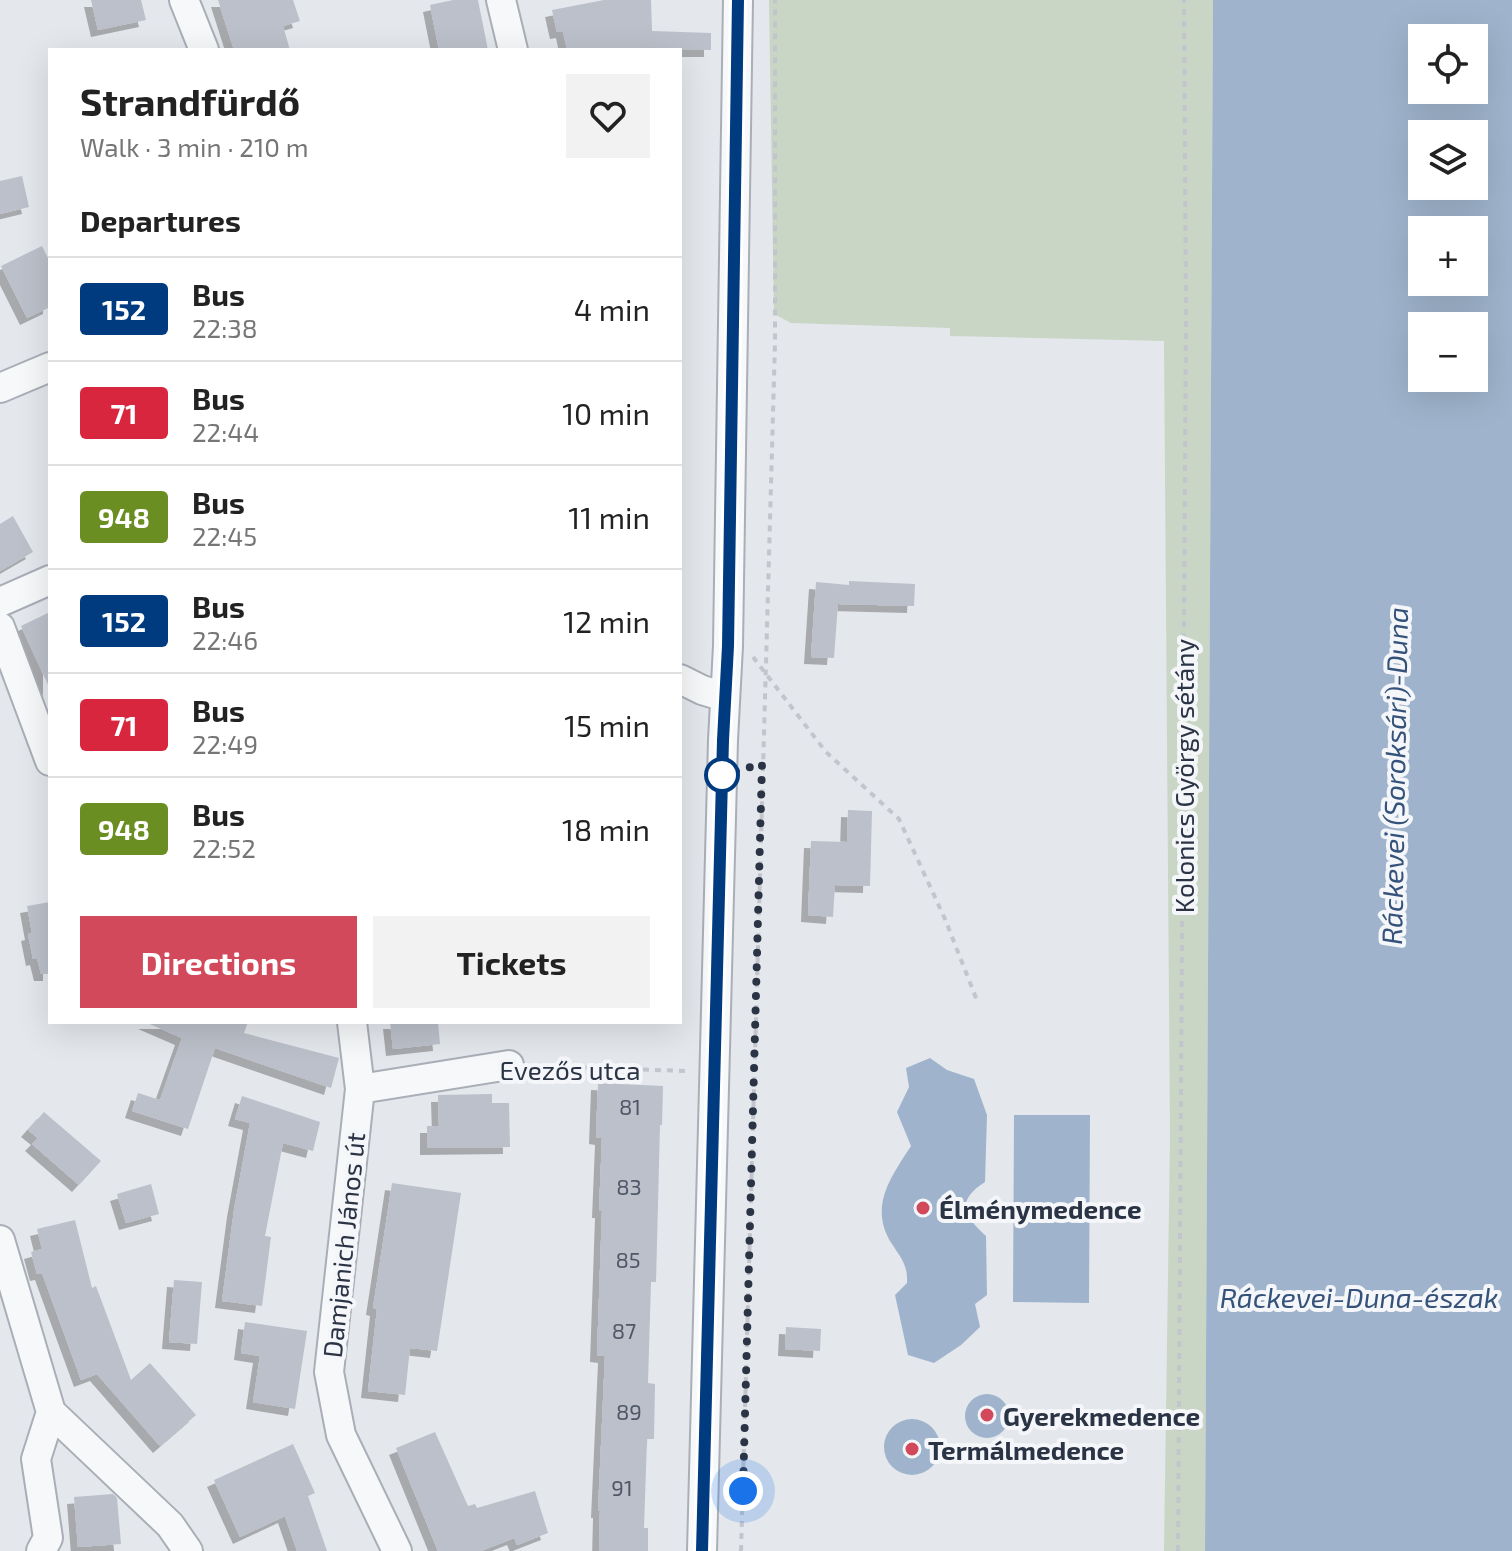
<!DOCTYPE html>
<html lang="en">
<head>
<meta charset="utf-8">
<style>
	body { margin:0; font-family:"Exo 2",sans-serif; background:#f2f2f2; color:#222; height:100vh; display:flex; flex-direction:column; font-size:30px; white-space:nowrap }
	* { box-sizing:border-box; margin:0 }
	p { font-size:26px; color:#767676 }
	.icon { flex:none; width:44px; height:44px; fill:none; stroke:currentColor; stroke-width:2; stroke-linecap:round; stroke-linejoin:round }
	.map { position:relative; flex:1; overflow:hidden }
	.drawer { position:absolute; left:48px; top:48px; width:634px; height:976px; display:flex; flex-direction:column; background:#fff; border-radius:0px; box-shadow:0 8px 32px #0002 }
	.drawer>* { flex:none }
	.badge { padding:0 16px; border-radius:6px; font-size:28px; line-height:52px }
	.controls { position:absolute; left:1408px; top:24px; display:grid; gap:16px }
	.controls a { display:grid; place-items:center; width:80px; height:80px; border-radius:0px; background:#fff; box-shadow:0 8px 32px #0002; font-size:40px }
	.you { position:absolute; width:40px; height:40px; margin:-20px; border:6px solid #fff; border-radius:50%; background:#1a73e8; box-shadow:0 0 0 12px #1a73e833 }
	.map>.badge { position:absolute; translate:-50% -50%; box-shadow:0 0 0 4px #fff }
	h2 { padding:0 32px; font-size:30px; line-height:72px }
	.round { display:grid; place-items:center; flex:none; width:84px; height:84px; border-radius:0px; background:#f2f2f2 }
	.head { display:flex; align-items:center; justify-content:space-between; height:136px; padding:0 32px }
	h1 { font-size:38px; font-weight:700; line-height:60px }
	.button { display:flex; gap:16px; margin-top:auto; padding:16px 32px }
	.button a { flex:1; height:92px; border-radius:0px; background:#d1495b; color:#fff; font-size:32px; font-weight:700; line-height:92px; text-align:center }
	.button a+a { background:#f2f2f2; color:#222 }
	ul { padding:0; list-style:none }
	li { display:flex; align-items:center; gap:24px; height:104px; padding:0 32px; border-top:2px solid #e0e0e0 }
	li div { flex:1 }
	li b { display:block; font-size:30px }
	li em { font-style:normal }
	li .badge { min-width:88px; font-weight:700; text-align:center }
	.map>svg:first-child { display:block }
</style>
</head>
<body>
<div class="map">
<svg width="1512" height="1551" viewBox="0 0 1512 1551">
	<defs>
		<filter id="shadow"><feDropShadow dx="-7" dy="7" stdDeviation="0" flood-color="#0004"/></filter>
	</defs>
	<rect width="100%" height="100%" fill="#e4e7ec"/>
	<path fill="#c9d6c5" d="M769,0H1213L1205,1551H1164L1170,1137L1164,341L950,336V328L791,323L774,314Z"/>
	<path fill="#9fb4cc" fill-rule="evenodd" d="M1213,0H1512V1551H1205ZM1422,38H1474V90H1422ZM1422,134H1474V186H1422ZM1474,230V282H1422V230ZM1422,326H1474V378H1422Z
		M930,1058L947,1070L974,1079L987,1115L985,1182C955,1201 964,1216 986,1236L987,1295L975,1304L980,1327L961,1345L934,1363L908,1355L895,1295L907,1283C908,1265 901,1258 892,1244C868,1207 891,1177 911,1146L897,1112L909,1087L906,1068Z
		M1014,1115H1090L1089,1303L1013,1302Z
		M965 1416a22 22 0 1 1 44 0a22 22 0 1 1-44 0Z
		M884 1447a28 28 0 1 1 56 0a28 28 0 1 1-56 0Z"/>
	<path fill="#bbc0ca" filter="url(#shadow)" d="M91,0H141L146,20L98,30Z
		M218,0H293L300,21L283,26L290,50H234Z
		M453,0H478L488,50H439L430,5Z
		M604,0H651L652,31L711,33V50H567L563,31L557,32L552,10Z
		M22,176L29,207L0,214V181Z
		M42,246L50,262V307L27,318L1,266Z
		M13,516L33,552L0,571V524Z
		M849,581L915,584L914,606L838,604L834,658L811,657L816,582L849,585Z
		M50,612V689L21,626Z
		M848,810L872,811L870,886L835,885L833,917L808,915L811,841L847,842Z
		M50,902V974H41L37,958L33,959L28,934L32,933L27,906Z
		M145,1022H248L244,1033L339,1058L331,1088L215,1048L188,1129L132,1111L138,1093L160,1100L182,1038Z
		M390,1022H438L440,1044L393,1049Z
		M598,1083L663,1086L662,1125H660L656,1282H651L648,1383L655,1384L654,1439H647L644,1528H648V1551H599L600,1511H598L605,1356L597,1355L602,1211H599L602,1138L596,1137Z
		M492,1094V1103H509L510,1147L427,1148V1126H439L438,1095Z
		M242,1096L320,1122L313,1151L283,1143L265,1236L271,1237L262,1306L222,1301L234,1210L250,1123L235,1119Z
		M44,1112L101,1161L79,1185L32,1144L38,1138L28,1130Z
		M392,1183L461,1193L437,1351L410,1348L405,1395L368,1391L377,1309L373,1308Z
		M151,1184L159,1214L126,1223L117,1194Z
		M75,1220L92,1288L96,1286L131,1380L150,1363L196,1415L160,1446L97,1374L81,1380L42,1273L37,1274L31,1252L42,1249L37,1229Z
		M174,1280L202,1282L197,1344L169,1342Z
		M245,1322L307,1331L295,1409L253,1402L260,1356L241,1353Z
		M786,1327L821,1329L820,1351L785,1349Z
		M435,1432L468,1506L475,1504L477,1508L535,1491L548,1533L517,1545L514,1538L481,1551H438L396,1448Z
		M293,1444L315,1493L308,1496L327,1551H297L285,1516L240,1537L214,1480Z
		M113,1494L117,1498L121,1544L78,1547L74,1497Z"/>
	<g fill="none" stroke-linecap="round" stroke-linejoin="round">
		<g stroke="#a9aeb7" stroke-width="32">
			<path id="minor" d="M184,0L204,50
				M501,0L513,50
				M0,388L50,367
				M0,602L50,580
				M0,627L50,761
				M680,679L702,690L725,697
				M352,1022L360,1089L329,1372L341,1435L397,1551
				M360,1089L509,1065
				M0,1240L51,1412L36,1459L48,1538L41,1551
				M51,1412L170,1525L188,1551
				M702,1551L723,740L728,646L738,0"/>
		</g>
		<path stroke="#c2c5cb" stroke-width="4" stroke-dasharray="6 6" stroke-linecap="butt" d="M753,657L826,752L899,819L945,919L978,1003
			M535,1066L686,1071
			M741,1551L775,343V0
			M1178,1551L1186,315L1184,0"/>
		<use href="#minor" stroke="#f7f8fa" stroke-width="28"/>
	</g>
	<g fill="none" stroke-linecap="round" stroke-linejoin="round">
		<g stroke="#fff" stroke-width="18">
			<path id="line" d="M702,1551L723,740L728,646L738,0"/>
		</g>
		<use href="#line" stroke="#003b80" stroke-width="12"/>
		<path stroke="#2b3445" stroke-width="8" stroke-dasharray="0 14.4" d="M722,775L762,764L743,1491"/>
	</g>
	<circle fill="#fff" stroke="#003b80" stroke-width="4" cx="722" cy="775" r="16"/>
	<g fill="#d1495b" stroke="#f4f6f9" stroke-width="3">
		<circle cx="923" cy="1208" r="8"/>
		<circle cx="987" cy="1415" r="8"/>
		<circle cx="912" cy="1449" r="8"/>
	</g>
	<g text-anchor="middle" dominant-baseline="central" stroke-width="8" stroke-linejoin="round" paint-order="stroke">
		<g font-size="22" fill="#4f5766">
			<text x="630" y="1106">81</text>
			<text x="629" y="1186">83</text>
			<text x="628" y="1259">85</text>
			<text x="624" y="1330">87</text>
			<text x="629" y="1411">89</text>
			<text x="622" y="1487">91</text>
		</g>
		<g font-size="26" fill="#2b3445" stroke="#f4f6f9">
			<text transform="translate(1183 776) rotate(-90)">Kolonics György sétány</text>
			<text x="570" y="1069">Evezős utca</text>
			<text transform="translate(343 1245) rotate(-84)">Damjanich János út</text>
		</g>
		<g font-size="26" font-weight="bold" fill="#2b3445" stroke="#f4f6f9" text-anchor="start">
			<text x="939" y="1208">Élménymedence</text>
			<text x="1003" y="1415">Gyerekmedence</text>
			<text x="928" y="1449">Termálmedence</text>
		</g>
		<g font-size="28" font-style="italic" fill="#34527a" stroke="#f4f6f9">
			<text transform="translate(1394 776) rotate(-89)">Ráckevei (Soroksári)-Duna</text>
			<text x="1359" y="1297">Ráckevei-Duna-észak</text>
		</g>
	</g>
</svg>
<div class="controls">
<a><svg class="icon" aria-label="locate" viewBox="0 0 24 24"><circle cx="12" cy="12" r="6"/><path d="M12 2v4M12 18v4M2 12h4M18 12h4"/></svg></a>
<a><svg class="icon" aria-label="layers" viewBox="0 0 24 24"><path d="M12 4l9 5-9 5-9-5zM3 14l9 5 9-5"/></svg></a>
<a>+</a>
<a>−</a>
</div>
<div class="you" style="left:743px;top:1491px"></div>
<section class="drawer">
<div class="head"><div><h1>Strandfürdő</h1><p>Walk · 3 min · 210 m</p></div><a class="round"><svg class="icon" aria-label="heart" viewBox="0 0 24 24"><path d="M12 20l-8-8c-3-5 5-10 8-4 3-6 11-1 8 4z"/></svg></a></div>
<h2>Departures</h2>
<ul>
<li><span class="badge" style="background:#003b80;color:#fff">152</span><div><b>Bus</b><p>22:38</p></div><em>4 min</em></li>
<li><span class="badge" style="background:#d7263d;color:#fff">71</span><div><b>Bus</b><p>22:44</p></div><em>10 min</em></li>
<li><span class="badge" style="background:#6b8e23;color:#fff">948</span><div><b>Bus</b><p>22:45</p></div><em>11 min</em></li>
<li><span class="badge" style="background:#003b80;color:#fff">152</span><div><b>Bus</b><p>22:46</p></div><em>12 min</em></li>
<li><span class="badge" style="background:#d7263d;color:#fff">71</span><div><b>Bus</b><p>22:49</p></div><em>15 min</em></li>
<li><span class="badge" style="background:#6b8e23;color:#fff">948</span><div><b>Bus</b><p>22:52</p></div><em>18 min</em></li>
</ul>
<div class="button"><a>Directions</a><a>Tickets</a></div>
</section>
</div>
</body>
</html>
